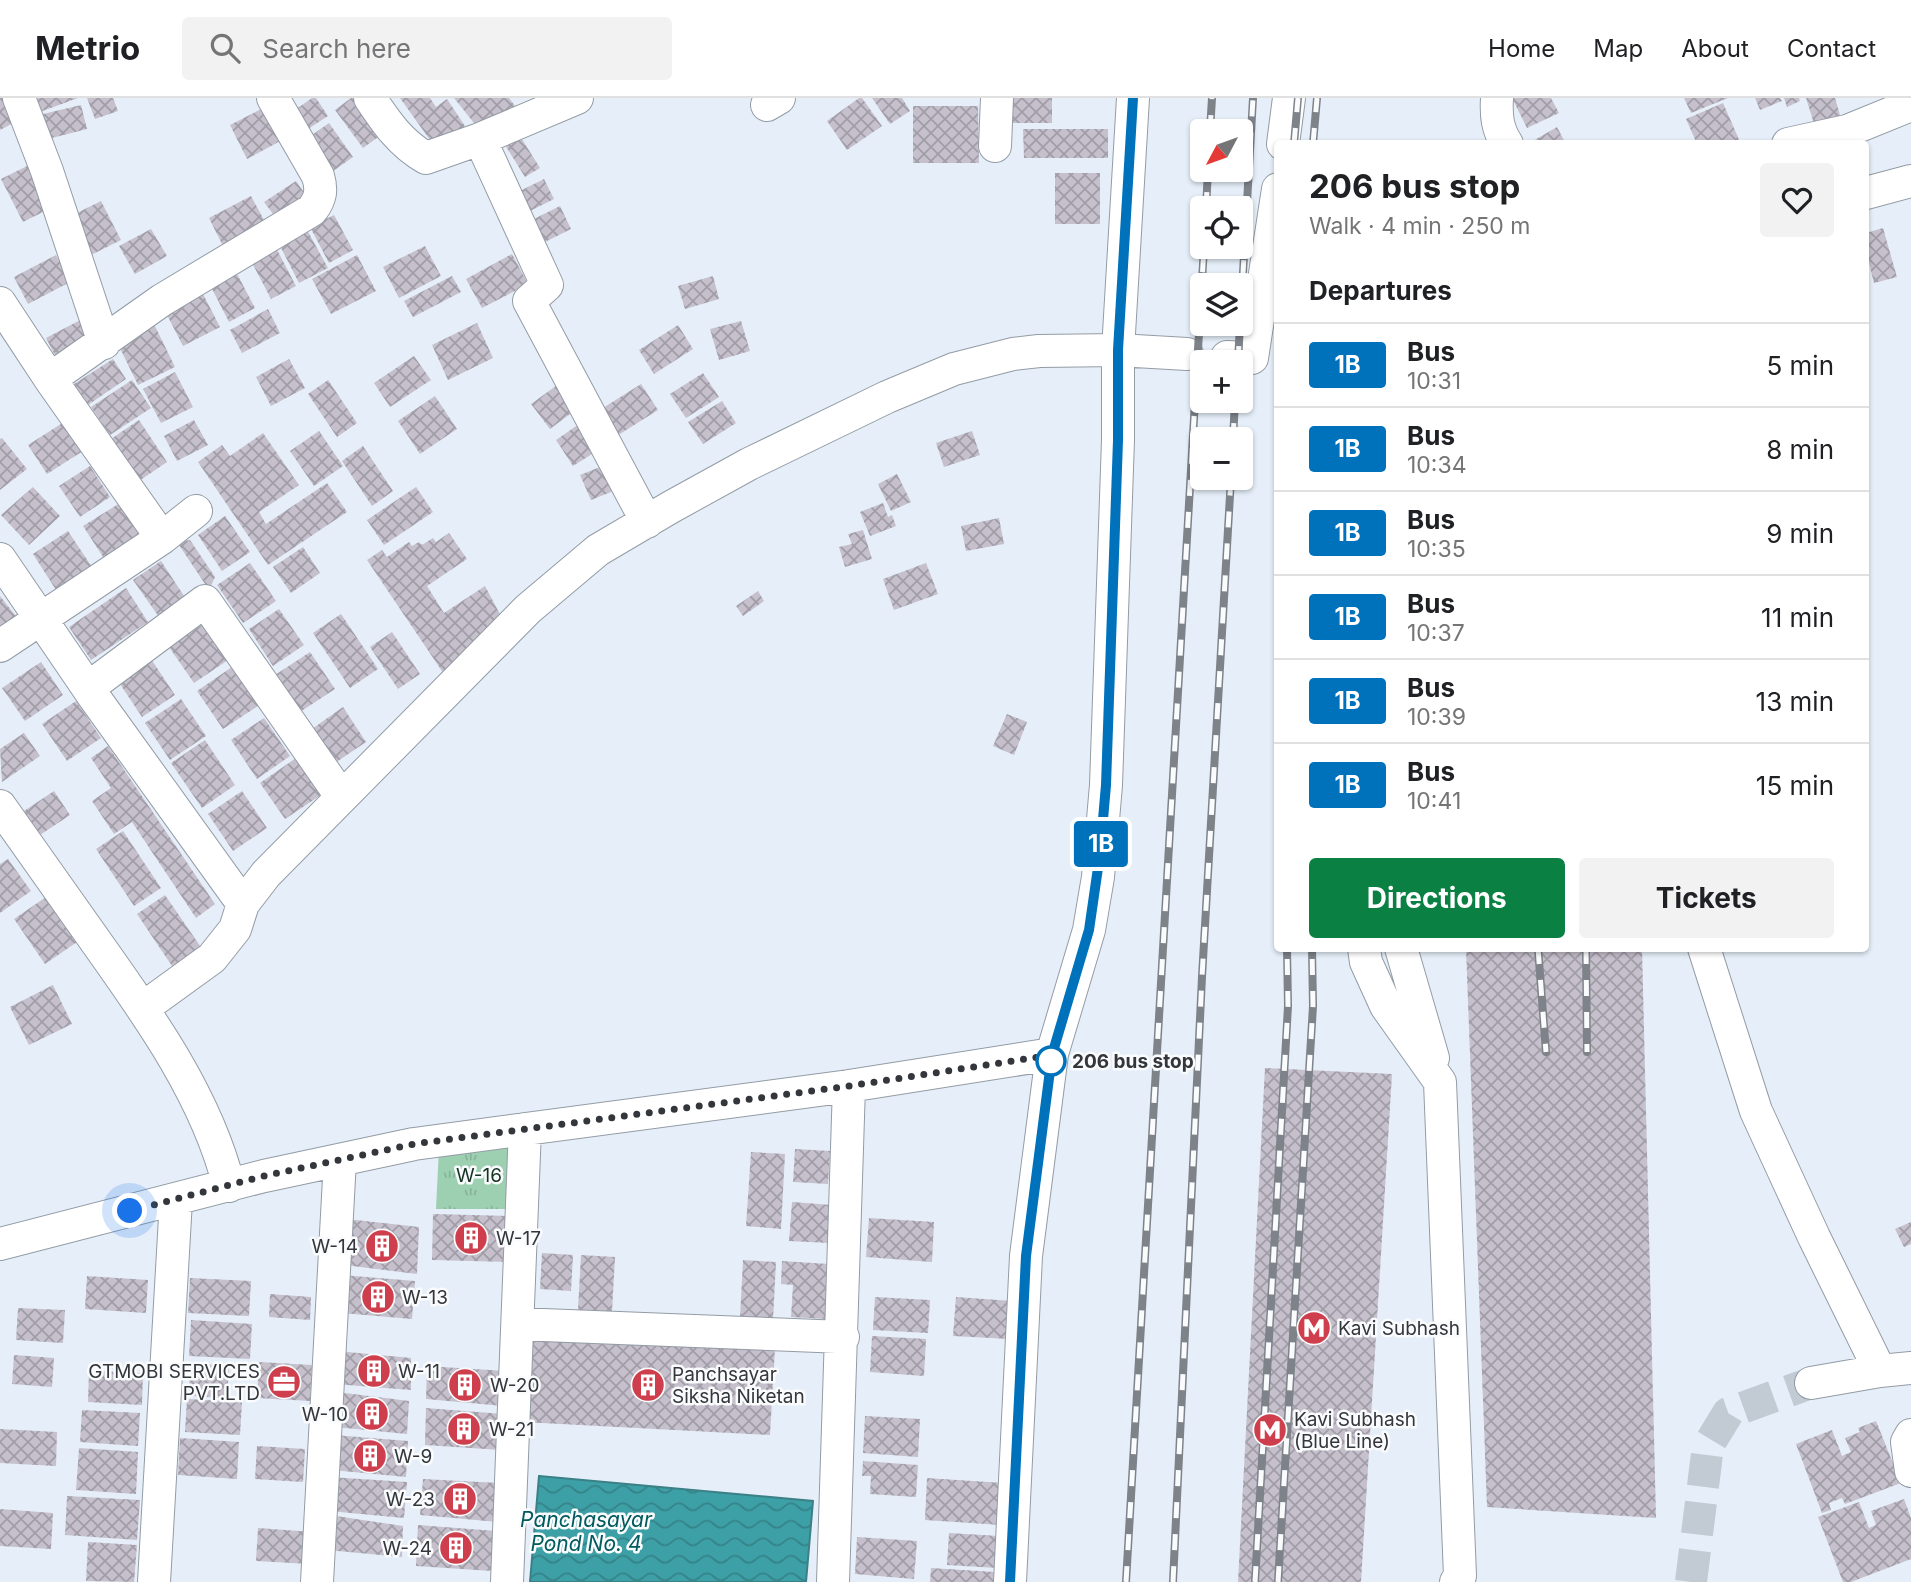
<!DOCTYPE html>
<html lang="en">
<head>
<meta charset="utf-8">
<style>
	body { margin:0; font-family:Inter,sans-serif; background:#f2f2f2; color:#202124; height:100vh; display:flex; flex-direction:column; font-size:26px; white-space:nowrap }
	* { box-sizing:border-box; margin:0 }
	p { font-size:23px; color:#757577 }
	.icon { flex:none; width:38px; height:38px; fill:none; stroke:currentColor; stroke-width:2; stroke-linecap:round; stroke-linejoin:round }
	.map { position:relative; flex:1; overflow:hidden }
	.sheet { position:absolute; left:1274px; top:42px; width:595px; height:812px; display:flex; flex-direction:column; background:#fff; border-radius:7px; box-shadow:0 2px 5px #0004 }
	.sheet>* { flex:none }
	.badge { padding:0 14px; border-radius:5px; font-size:24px; line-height:46px }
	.needle { width:46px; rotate:229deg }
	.fabs { position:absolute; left:1190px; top:21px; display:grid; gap:14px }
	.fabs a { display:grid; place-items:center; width:63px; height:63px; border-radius:7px; background:#fff; box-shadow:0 2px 5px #0004; font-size:35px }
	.you { position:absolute; width:35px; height:35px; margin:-18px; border:5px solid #fff; border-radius:50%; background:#1a73e8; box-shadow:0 0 0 10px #1a73e833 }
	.map>.badge { position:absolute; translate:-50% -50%; box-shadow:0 0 0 4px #fff }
	h2 { padding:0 35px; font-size:26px; line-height:63px }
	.round { display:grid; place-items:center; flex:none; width:74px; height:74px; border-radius:7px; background:#f2f2f2 }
	.summary { display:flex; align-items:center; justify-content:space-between; height:119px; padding:0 35px }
	h1 { font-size:33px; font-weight:700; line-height:52px }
	.cta { display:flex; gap:14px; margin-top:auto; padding:14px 35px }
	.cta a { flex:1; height:80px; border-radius:7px; background:#0b8043; color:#fff; font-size:28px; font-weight:700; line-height:80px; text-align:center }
	.cta a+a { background:#f2f2f2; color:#202124 }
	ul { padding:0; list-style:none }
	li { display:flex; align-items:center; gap:21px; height:84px; padding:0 35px; border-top:2px solid #e0e0e0 }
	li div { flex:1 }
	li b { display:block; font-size:26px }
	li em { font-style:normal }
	li .badge { min-width:77px; font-weight:700; text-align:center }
	header { display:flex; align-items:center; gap:42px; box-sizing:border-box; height:98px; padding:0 35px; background:#fff; border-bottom:2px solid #e0e0e0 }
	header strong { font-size:33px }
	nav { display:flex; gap:38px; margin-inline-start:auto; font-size:24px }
	.search { width:490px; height:63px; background:#f2f2f2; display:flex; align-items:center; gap:18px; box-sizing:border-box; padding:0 24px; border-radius:7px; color:#757577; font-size:26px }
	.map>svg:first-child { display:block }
</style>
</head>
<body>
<header>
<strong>Metrio</strong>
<div class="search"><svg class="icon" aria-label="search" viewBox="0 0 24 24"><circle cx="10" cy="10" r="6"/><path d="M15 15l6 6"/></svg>Search here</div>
<nav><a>Home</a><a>Map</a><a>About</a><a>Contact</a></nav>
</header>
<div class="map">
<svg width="1911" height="1484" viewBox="0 0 1911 1484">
	<defs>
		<pattern id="park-tufts" width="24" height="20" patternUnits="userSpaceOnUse" patternTransform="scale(1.75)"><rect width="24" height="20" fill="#9cd0b1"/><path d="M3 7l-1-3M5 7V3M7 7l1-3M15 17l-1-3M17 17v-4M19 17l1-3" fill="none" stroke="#87b399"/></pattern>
		<pattern id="water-waves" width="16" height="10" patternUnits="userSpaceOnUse" patternTransform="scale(1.75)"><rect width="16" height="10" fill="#3da0a6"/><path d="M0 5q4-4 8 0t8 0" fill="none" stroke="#348388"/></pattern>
		<pattern id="building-cross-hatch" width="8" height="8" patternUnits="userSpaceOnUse" patternTransform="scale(1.75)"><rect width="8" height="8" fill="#c5c0cc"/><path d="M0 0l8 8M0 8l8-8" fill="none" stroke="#a19da7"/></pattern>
	</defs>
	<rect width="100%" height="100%" fill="#e6eff9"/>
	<path fill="url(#park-tufts)" d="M517,1038L510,1111H436L439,1049Z"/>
	<path fill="url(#water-waves)" stroke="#3a8086" stroke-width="2" d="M539,1378L813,1403L806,1484H530Z"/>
	<path fill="url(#building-cross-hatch)" d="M0,0H13L23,20L0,32Z
		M32,0H78L37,15Z
		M87,0H113L118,13L95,21Z
		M312,0H316L328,18L305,33L292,14Z
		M351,0H357L384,35L363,50L335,12Z
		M400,0H430L436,9L447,1L465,28L435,49Z
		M454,0H509L515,8L482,35Z
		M859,0H862L882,28L847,52L827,23Z
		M872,0H902L910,13L890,26Z
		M1011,0H1052V25H1011Z
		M1512,0H1551L1559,15L1527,30Z
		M1684,0H1728L1691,15Z
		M1755,0H1780L1782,3L1760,12Z
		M1784,0H1799L1800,3L1787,9Z
		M1806,0H1835L1842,24L1816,32Z
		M1723,5L1741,46H1697L1686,21Z
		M81,7L87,31L44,42L39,17Z
		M267,8L284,41L247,61L230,27Z
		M913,8H978L979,65H913Z
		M329,25L353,59L329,76L305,42Z
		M1557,29L1566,46H1535L1533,43Z
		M1023,31H1108V60H1024Z
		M520,38L540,70L525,79L505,47Z
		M31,66L53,109L23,124L1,81Z
		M1055,75H1100V126H1055Z
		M544,81L554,101L522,117L512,97Z
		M296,83L310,103L279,124L264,104Z
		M251,98L270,133L227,156L209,120Z
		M101,103L121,142L89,158L69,119Z
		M560,108L571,131L537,148L526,125Z
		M334,117L353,152L329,165L310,129Z
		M306,130L328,170L299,185L278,144Z
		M1883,130L1897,179L1874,185L1866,153V135Z
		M151,131L167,158L135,176L119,148Z
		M274,146L296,188L271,201L249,159Z
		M425,148L441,178L399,200L383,169Z
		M512,156L528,186L482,210L466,181Z
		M56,157L70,184L28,206L14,179Z
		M357,157L376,193L331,216L312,181Z
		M236,174L255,210L229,224L210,187Z
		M452,178L461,194L413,219L404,203Z
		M713,178L719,201L685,211L678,188Z
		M203,196L220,229L183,248L166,215Z
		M268,211L280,235L242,255L230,232Z
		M86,219L100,246L60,267L46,240Z
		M152,222L175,269L138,287L115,240Z
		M741,223L750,253L719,262L710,231Z
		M477,225L493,260L448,282L432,247Z
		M678,227L693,251L654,276L639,252Z
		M414,258L431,282L390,309L374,285Z
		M113,261L126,281L88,307L74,286Z
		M289,261L305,290L271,308L256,279Z
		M175,274L193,309L161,325L143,291Z
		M703,275L719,299L686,320L670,296Z
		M132,282L151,310L110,337L91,309Z
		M328,282L357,325L337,339L308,296Z
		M560,285L578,310L550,331L531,306Z
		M641,286L658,312L612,341L595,315Z
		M435,298L457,331L420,356L398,323Z
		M722,303L736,325L703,346L688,324Z
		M139,322L167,364L139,383L111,341Z
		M194,322L208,347L177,363L164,338Z
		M64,324L83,353L47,376L28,347Z
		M582,324L600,351L573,368L556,342Z
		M319,333L343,368L314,388L290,353Z
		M972,333L980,357L944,369L936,345Z
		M263,335L299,387L259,414L266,426L327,385L347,414L268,467L198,364L222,347L230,358Z
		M2,340L27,371L0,392V341Z
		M363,348L393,393L372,408L342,363Z
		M610,365L621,390L591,402L580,377Z
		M90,368L110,399L80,419L59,388Z
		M897,376L911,404L891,413L878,386Z
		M33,389L60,418L29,447L1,417Z
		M416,389L433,414L384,447L367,422Z
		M120,405L145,444L109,468L83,428Z
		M883,405L888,419L892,417L896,428L870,438L860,414Z
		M225,418L250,454L222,473L198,437Z
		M999,420L1004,446L966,453L961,428Z
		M863,432L872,461L845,469L839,449L852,446L848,436Z
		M68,433L94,472L58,495L33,456Z
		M449,435L467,461L427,488L444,515L485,488L503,522L448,582L367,462L382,452L387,459L409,444L412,448L419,444L422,447L433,440L436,444Z
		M190,442L215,479L209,492L177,444Z
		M303,449L320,475L291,495L273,469Z
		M161,463L186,501L159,519L133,482Z
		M250,465L276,503L243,525L217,487Z
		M926,465L938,496L894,512L883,481Z
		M126,490L148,524L91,562L69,529Z
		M758,493L764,503L743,518L736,508Z
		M0,498L18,521L0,535Z
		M279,511L304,547L273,568L249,531Z
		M341,516L378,571L350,590L313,535Z
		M203,526L228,562L194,585L169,549Z
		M392,534L420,576L398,591L370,549Z
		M310,554L335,591L300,614L275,577Z
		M151,561L175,597L142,619L118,583Z
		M41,564L63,597L25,623L2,590Z
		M232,569L258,608L223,631L197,593Z
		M181,601L206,638L170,662L145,625Z
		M76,603L101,640L67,663L42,626Z
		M343,609L366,644L335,665L312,631Z
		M1007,616L1027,624L1014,657L993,648Z
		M264,620L290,658L257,681L231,642Z
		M24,635L40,658L2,684L0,651Z
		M205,642L235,687L202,710L171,665Z
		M108,648L215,806L196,820L132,724L114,736L92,703L111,690L91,660Z
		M296,660L321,697L285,721L260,685Z
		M54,693L70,717L37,739L21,715Z
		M242,693L267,730L233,753L208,716Z
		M123,733L161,790L134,808L96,751Z
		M8,761L31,793L0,815V766Z
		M49,797L80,842L45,866L14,821Z
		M165,797L205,855L176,874L137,816Z
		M1466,850H1642L1656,1420L1487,1409Z
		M53,887L72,926L29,947L10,909Z
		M1265,970L1392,976L1361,1484H1238Z
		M795,1051L830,1053L828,1086L793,1084Z
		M751,1054L785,1056L781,1131L746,1128Z
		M792,1104L832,1107L829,1145L789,1143Z
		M433,1116L511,1118L510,1164L432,1162Z
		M869,1120L934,1124L932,1164L866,1159Z
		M347,1121L419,1129L417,1176L344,1167Z
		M1911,1124V1146L1904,1149L1895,1131Z
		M542,1155L573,1157L571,1193L540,1191Z
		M581,1157L615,1159L612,1214L578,1212Z
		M743,1162L776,1164L773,1222L740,1220Z
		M782,1163L829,1166L826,1221L791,1219L793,1187L781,1186Z
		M342,1177L415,1183L412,1221L342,1215Z
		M87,1178L148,1182L146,1215L85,1211Z
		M190,1180L251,1183L249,1218L188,1215Z
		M270,1196L311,1199L310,1222L269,1219Z
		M875,1199L930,1202L928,1235L873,1232Z
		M956,1199L1012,1203L1009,1241L953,1238Z
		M18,1210L65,1212L63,1245L16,1242Z
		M191,1222L252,1226L250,1261L189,1258Z
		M872,1238L926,1241L924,1278L870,1274Z
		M525,1241L775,1250L770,1337L523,1324Z
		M337,1253L411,1260V1292L335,1286Z
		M14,1257L54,1260L52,1289L12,1286Z
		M259,1264L312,1267L310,1303L257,1300Z
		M190,1265L229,1268L227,1300L189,1298Z
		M427,1268L505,1273L503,1308L426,1301Z
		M89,1272L143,1276L142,1307L88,1304Z
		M337,1294L409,1303L407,1336L335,1329Z
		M187,1301L242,1304L240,1337L185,1334Z
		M426,1310L503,1316L500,1352L425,1347Z
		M82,1312L140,1315L138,1348L80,1344Z
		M865,1318L920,1321L918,1359L863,1355Z
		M1876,1323L1901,1385L1845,1406L1842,1400L1829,1405L1831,1412L1822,1415L1796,1346L1832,1332L1842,1358L1851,1354L1845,1340L1860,1334L1858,1330Z
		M0,1331L57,1334L56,1368L0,1365Z
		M334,1337L408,1343L406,1379L332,1372Z
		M180,1340L239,1344L237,1381L178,1377Z
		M257,1348L305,1351L303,1384L255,1381Z
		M79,1350L138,1354L136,1396L76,1392Z
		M863,1363L918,1367L916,1399L870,1396L871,1378H862Z
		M330,1379L407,1384L404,1420L329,1413Z
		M927,1380L1003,1385L1001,1427L925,1422Z
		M423,1381L499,1385L498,1424L420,1417Z
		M67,1398L140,1402L137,1442L65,1437Z
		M1904,1401L1911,1420V1461L1851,1484H1843L1818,1419L1859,1404L1869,1430L1876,1427L1871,1413Z
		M0,1411L53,1415L51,1451L0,1448Z
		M329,1417L403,1428L402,1459L327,1452Z
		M418,1427L496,1433L492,1473L416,1468Z
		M258,1430L312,1434L310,1466L256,1463Z
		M949,1435L999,1438L997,1470L947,1467Z
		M857,1439L917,1443L914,1481L855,1476Z
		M88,1444L137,1447L134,1484L86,1483Z
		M931,1470L995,1474L994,1484H930Z"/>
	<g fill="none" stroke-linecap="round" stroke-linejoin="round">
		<path stroke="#c2cad3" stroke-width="32" stroke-dasharray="32 16" stroke-linecap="butt" d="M1691,1484L1708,1348L1728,1315L1811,1285"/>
		<g stroke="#939ca5" stroke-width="34">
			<path id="minor" d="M19,0L47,73L104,245
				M370,0C386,24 400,45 426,60L480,41L577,0
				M1497,0C1496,17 1497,31 1507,46
				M767,7L779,0
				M480,41L547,187L529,203L647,424
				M1283,46L1289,0
				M1788,46L1847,33L1911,7
				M995,48L997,0
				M1866,95L1911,83
				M0,205L50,281L162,440L0,548
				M1227,259L1252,260L1278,91
				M50,281L162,202L312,112C321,100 322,92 318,78L273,0
				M162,440L196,413
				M0,461L94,599L243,806
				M88,590L205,503L341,698
				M0,708C33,754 66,801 99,848C151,921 207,1000 229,1088
				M1364,850L1366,864L1386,908L1440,984L1460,1478L1456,1484
				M1401,850L1433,960
				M1704,850L1756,1013L1814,1139L1880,1273
				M143,910L212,860L235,831L243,806L266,776L528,511L598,452L671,409L749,366L887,299L954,271L1013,256L1039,253L1118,252L1187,256
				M0,1146L264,1078L414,1046L849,988L1052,956
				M518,1226L843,1239
				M1811,1285L1880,1273L1911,1270
				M1911,1337L1907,1344L1911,1373
				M154,1484L176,1102
				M317,1484L340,1062
				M507,1484L525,1031
				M833,1484L849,988
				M1010,1484L1026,1158L1052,956L1089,832L1098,779L1106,687L1118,342V252L1133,0"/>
		</g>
		<use href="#minor" stroke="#fff" stroke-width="32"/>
		<g stroke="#7e838a" stroke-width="8">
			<path id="rail" d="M1210,33L1212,0
				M1294,46L1298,0
				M1313,46L1317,0
				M1206,110L1208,72
				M1241,210L1253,0
				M1238,264L1240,226
				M1278,303V349
				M1233,341L1235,303
				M1538,850L1546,954
				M1586,850L1587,954
				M1126,1484L1204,149
				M1173,1484L1202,879L1231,380
				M1255,1484L1288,908L1287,850
				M1278,1484L1313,908L1312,850"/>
		</g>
		<use href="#rail" stroke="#f9fbfd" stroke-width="5" stroke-dasharray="16" stroke-linecap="butt"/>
	</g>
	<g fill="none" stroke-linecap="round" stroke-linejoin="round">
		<g stroke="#fff" stroke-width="16">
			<path id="line" d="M1010,1484L1026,1158L1052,957L1089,832L1100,756L1106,687L1118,342V252L1133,0"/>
		</g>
		<use href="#line" stroke="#0072bc" stroke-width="10"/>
		<path stroke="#33363a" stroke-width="7" stroke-dasharray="0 12.6" d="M130,1113L264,1078L414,1046L849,988L1052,957L1051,963"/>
	</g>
	<defs>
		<g id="building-disc" transform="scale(1.75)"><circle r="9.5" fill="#ce3e4c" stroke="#f9fbfd"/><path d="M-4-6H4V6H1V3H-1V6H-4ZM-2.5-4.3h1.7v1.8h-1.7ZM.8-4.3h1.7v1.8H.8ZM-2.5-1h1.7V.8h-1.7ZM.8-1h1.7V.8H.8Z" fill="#fff"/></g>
		<g id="metro-disc" transform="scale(1.75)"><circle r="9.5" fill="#ce3e4c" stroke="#f9fbfd"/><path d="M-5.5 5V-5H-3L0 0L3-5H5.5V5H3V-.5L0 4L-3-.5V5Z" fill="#fff"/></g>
		<g id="office-disc" transform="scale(1.75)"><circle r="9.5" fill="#ce3e4c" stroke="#f9fbfd"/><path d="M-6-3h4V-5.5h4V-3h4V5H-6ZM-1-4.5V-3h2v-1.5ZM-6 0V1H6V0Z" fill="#fff"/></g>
	</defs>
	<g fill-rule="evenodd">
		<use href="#building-disc" x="471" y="1140"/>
		<use href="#building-disc" x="382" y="1148"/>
		<use href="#building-disc" x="378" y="1199"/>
		<use href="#metro-disc" x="1314" y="1230"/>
		<use href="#building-disc" x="374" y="1273"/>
		<use href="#office-disc" x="284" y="1284"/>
		<use href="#building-disc" x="465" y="1287"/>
		<use href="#building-disc" x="648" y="1287"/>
		<use href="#building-disc" x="372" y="1316"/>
		<use href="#building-disc" x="464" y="1331"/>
		<use href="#metro-disc" x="1270" y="1332"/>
		<use href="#building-disc" x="370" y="1358"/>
		<use href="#building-disc" x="460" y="1401"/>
		<use href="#building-disc" x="456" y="1450"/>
	</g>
	<circle fill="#fff" stroke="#0072bc" stroke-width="3.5" cx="1051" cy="963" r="14"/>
	<g text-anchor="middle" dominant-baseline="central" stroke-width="5" stroke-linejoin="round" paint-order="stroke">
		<g font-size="19" font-weight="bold" fill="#33363a" stroke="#f9fbfd" text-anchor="start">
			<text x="1072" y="963">206 bus stop</text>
		</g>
		<g font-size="19" fill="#153424" stroke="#f9fbfd">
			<text x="479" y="1077">W-16</text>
		</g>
		<g font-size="19" fill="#33363a" stroke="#f9fbfd" text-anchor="start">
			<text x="496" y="1140">W-17</text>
			<text x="358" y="1148" text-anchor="end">W-14</text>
			<text x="402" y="1199">W-13</text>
			<text x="1338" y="1230">Kavi Subhash</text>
			<text x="260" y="1273" text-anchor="end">GTMOBI SERVICES<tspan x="260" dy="22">PVT.LTD</tspan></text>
			<text x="398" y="1273">W-11</text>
			<text x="672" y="1276">Panchsayar<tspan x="672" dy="22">Siksha Niketan</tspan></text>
			<text x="490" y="1287">W-20</text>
			<text x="348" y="1316" text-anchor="end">W-10</text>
			<text x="1294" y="1321">Kavi Subhash<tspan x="1294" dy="22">(Blue Line)</tspan></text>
			<text x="489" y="1331">W-21</text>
			<text x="394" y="1358">W-9</text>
			<text x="435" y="1401" text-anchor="end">W-23</text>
			<text x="432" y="1450" text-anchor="end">W-24</text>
		</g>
		<g font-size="21" font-style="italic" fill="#005a5e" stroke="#f9fbfd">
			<text x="586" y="1421">Panchasayar<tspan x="586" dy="24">Pond No. 4</tspan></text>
		</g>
	</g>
</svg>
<div class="fabs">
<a><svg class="needle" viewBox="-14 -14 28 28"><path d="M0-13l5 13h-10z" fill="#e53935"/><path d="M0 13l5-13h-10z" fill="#757577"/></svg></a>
<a><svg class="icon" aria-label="locate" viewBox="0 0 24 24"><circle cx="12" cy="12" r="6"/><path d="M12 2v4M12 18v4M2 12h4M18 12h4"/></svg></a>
<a><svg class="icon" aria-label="layers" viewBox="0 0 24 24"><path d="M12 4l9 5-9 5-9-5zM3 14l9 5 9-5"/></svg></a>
<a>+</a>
<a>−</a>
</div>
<div class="you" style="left:130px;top:1113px"></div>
<b class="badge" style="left:1101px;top:746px;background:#0072bc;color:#fff">1B</b>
<section class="sheet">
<div class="summary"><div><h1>206 bus stop</h1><p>Walk · 4 min · 250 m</p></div><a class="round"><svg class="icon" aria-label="heart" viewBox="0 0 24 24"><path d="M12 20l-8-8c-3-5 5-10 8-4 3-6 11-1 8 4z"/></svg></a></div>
<h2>Departures</h2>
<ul>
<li><span class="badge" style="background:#0072bc;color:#fff">1B</span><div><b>Bus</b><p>10:31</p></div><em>5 min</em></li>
<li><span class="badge" style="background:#0072bc;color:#fff">1B</span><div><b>Bus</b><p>10:34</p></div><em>8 min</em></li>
<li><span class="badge" style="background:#0072bc;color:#fff">1B</span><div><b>Bus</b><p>10:35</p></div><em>9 min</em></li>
<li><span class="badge" style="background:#0072bc;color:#fff">1B</span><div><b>Bus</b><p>10:37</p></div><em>11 min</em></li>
<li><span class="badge" style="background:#0072bc;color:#fff">1B</span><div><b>Bus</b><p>10:39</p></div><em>13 min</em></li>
<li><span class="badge" style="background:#0072bc;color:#fff">1B</span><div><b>Bus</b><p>10:41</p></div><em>15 min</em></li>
</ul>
<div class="cta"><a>Directions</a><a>Tickets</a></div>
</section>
</div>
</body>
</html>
